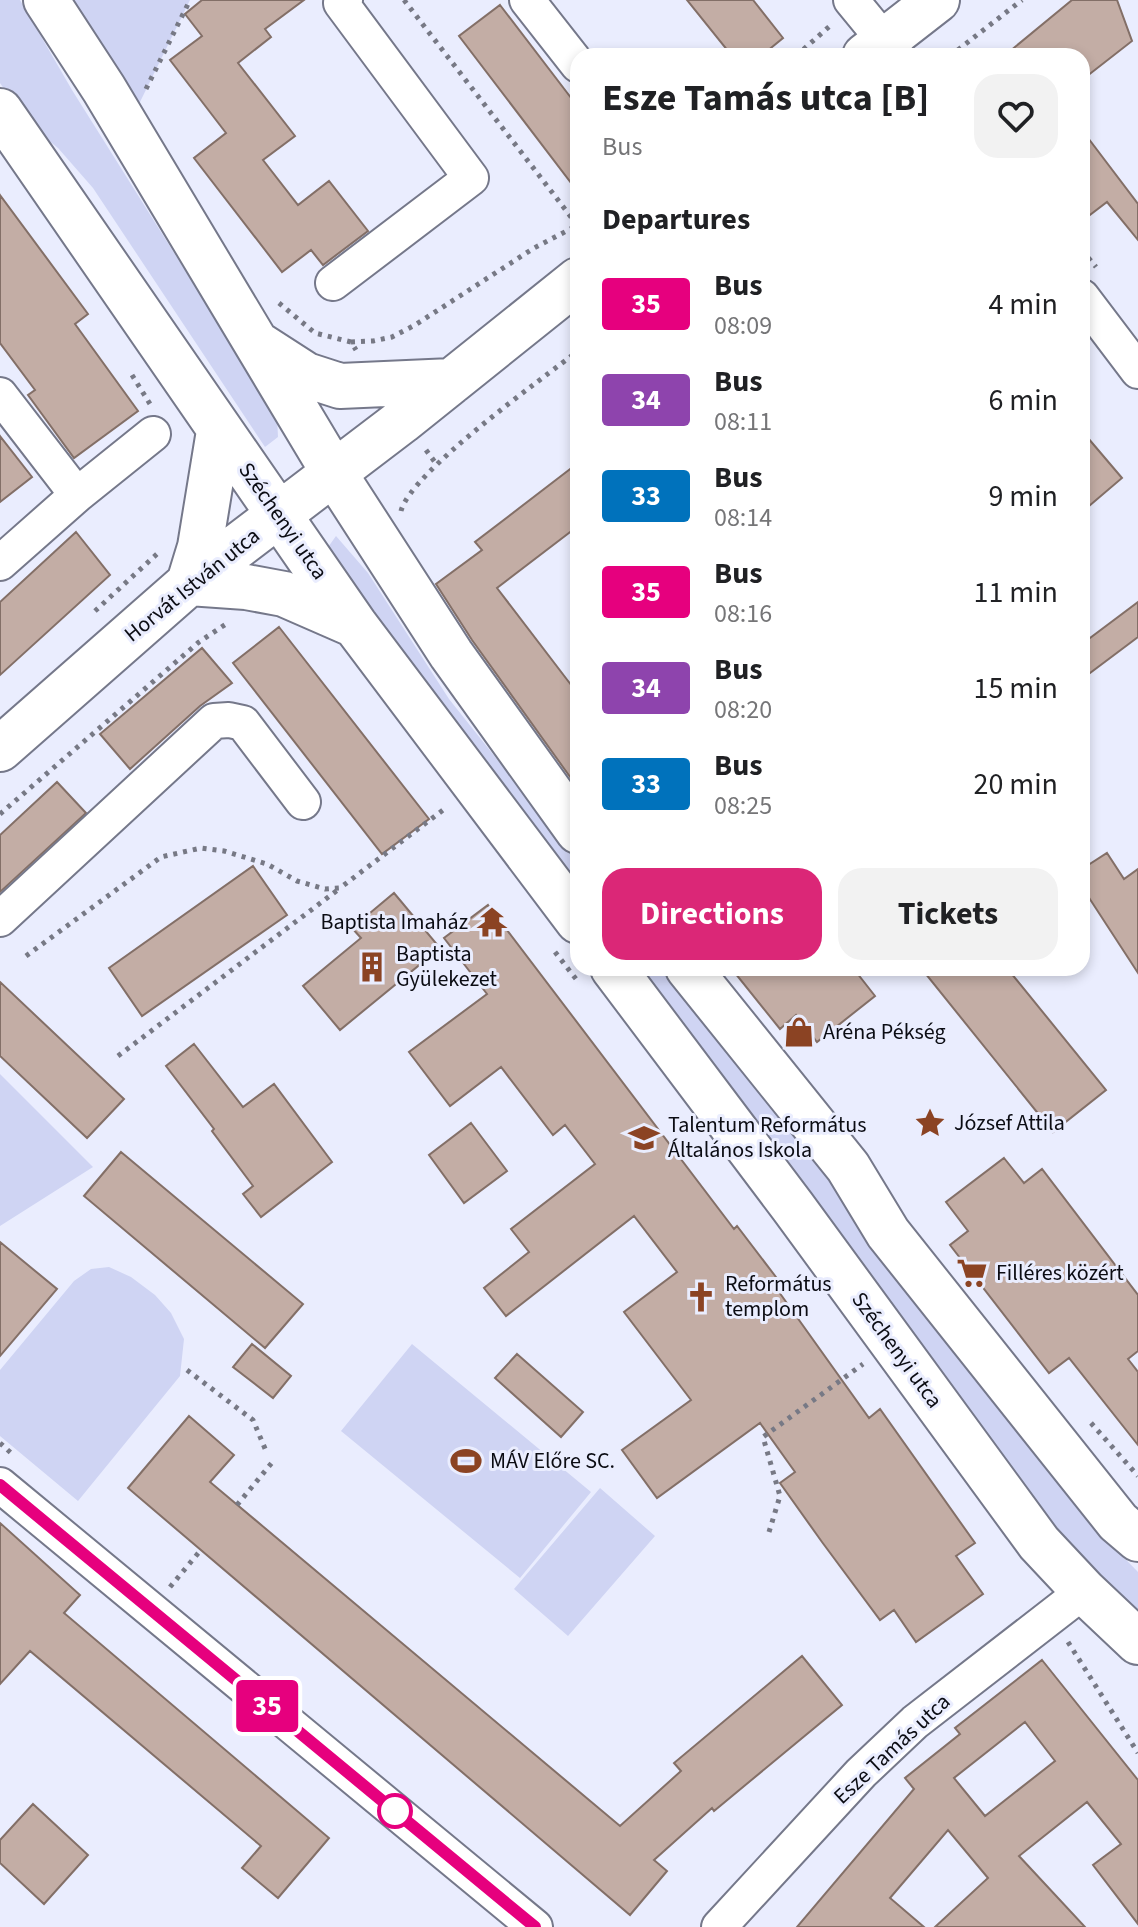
<!DOCTYPE html>
<html lang="en">
<head>
<meta charset="utf-8">
<style>
	body { margin:0; font-family:"Source Sans 3",sans-serif; background:#f2f2f2; color:#202124; height:100vh; display:flex; flex-direction:column; font-size:30px; white-space:nowrap }
	* { box-sizing:border-box; margin:0 }
	p { font-size:26px; color:#757577 }
	.icon { flex:none; width:44px; height:44px; fill:none; stroke:currentColor; stroke-width:2; stroke-linecap:round; stroke-linejoin:round }
	.map { position:relative; flex:1; overflow:hidden }
	.panel { position:absolute; left:570px; top:48px; width:520px; height:928px; display:flex; flex-direction:column; background:#fff; border-radius:24px; box-shadow:0 4px 12px #0003 }
	.panel>* { flex:none }
	.badge { padding:0 16px; border-radius:6px; font-size:28px; line-height:52px }
	.map>.badge { position:absolute; translate:-50% -50%; box-shadow:0 0 0 4px #fff }
	h2 { padding:0 32px; font-size:30px; line-height:72px }
	.round { display:grid; place-items:center; flex:none; width:84px; height:84px; border-radius:24px; background:#f2f2f2 }
	.head { display:flex; align-items:center; justify-content:space-between; height:136px; padding:0 32px }
	h1 { font-size:38px; font-weight:700; line-height:60px }
	.action { display:flex; gap:16px; margin-top:auto; padding:16px 32px }
	.action a { flex:1; height:92px; border-radius:24px; background:#db2777; color:#fff; font-size:32px; font-weight:700; line-height:92px; text-align:center }
	.action a+a { background:#f2f2f2; color:#202124 }
	ul { padding:0; list-style:none }
	li { display:flex; align-items:center; gap:24px; height:96px; padding:0 32px }
	li div { flex:1 }
	li b { display:block; font-size:30px }
	li em { font-style:normal }
	li .badge { min-width:88px; font-weight:700; text-align:center }
	.map>svg:first-child { display:block }
</style>
</head>
<body>
<div class="map">
<svg width="1138" height="1927" viewBox="0 0 1138 1927">
	<rect width="100%" height="100%" fill="#eaedfe"/>
	<path fill="#cfd4f3" d="M0,0H20L72,90L277,417L278,437L265,447L93,188L58,148L27,123L0,83Z
		M68,0H190L139,104L111,68Z
		M336,536L368,573L449,699L578,861V888L326,550Z
		M638,968H664L955,1334L1088,1521L1138,1572V1612C1081,1571 1028,1491 983,1435C864,1282 752,1124 638,968Z
		M0,1074L93,1167L0,1226Z
		M109,1267L131,1277L155,1295L171,1313L184,1339L180,1376L78,1501L0,1436V1370L74,1281L91,1269Z
		M412,1344L591,1492L520,1578L341,1431Z
		M600,1488L655,1536L568,1636L514,1589Z"/>
	<path fill="#c3ada5" stroke="#836f67" stroke-width="2" fill-rule="evenodd" d="M202,0H304L265,29L271,37L238,63L295,136L263,160L298,205L329,181L368,231L323,265L311,250L282,272L194,158L226,133L170,60L202,36L185,14Z
		M687,0H753L783,38L761,56H732Z
		M1072,0H1117L1132,41L1082,80V56H1004Z
		M500,5L578,107V192L459,36Z
		M1082,130L1138,204V240L1107,202L1082,221Z
		M0,195L88,314L75,324L138,411L74,458L28,395L35,390L0,343Z
		M1082,431L1122,478L1082,512Z
		M0,436L32,477L0,502Z
		M578,463V526L497,588L578,694V788L472,640L436,584L482,550L475,542Z
		M76,532L110,575L0,675V602Z
		M1138,602V637L1082,679V644Z
		M279,627L429,819L382,854L233,663Z
		M202,648L232,683L200,706L130,769L100,734Z
		M57,782L86,813L0,892V835Z
		M1107,853L1124,879L1138,869V973L1082,887V869Z
		M253,866L287,915L142,1016L109,968Z
		M394,893L440,948L340,1030L303,986L361,938L352,928Z
		M488,905L734,1229L737,1226L779,1281L774,1285L869,1418L880,1409L975,1543L956,1556L983,1594L916,1642L894,1610L880,1620L822,1542L780,1483L795,1472L760,1423L657,1498L622,1450L691,1400L624,1312L677,1272L634,1216L506,1316L484,1288L529,1252L511,1229L595,1164L565,1125L553,1135L501,1067L450,1106L409,1052L487,994L444,938Z
		M731,968H853L875,996L817,1042L796,1015L780,1029Z
		M921,968H1007L1106,1090L1053,1132Z
		M0,982L124,1099L87,1138L0,1056Z
		M194,1044L243,1107L274,1084L332,1162L261,1217L243,1194L253,1186L212,1131L214,1129L166,1066Z
		M471,1123L507,1171L464,1203L429,1155Z
		M121,1152L303,1304L265,1348L84,1196Z
		M1004,1158L1024,1183L1042,1169L1138,1295V1351L1128,1359L1138,1372V1445L1069,1358L1049,1373L950,1245L968,1231L946,1202Z
		M0,1242L57,1289L0,1356Z
		M252,1344L291,1376L273,1398L233,1367Z
		M517,1354L583,1412L561,1437L495,1378Z
		M189,1416L234,1455L210,1482L620,1826L681,1771L674,1763L802,1656L842,1705L714,1811L712,1808L654,1860L667,1871L630,1915L128,1488Z
		M0,1523L80,1595L64,1613L329,1838L278,1898L242,1868L261,1846L30,1651L0,1684Z
		M1042,1660L1138,1780V1924L1093,1865L1121,1844L1087,1802L1019,1856L1085,1927H935L988,1878L948,1830L890,1898L924,1927H797L914,1789L905,1778L960,1734L955,1728ZM1025,1722L1055,1761L985,1816L954,1778Z
		M33,1804L88,1855L44,1904L0,1863V1840Z"/>
	<g fill="none" stroke-linecap="round" stroke-linejoin="round">
		<g stroke="#75788a" stroke-width="38">
			<path id="minor" d="M527,0L578,65
				M851,0L897,56
				M333,283L471,178L341,3L345,0
				M1082,297L1138,371
				M0,395L77,495
				M0,563L77,495L153,434
				M0,919L214,721L229,720L243,723L303,802
				M0,1485L535,1927
				M719,1927L861,1773L915,1722L1084,1591"/>
		</g>
		<g stroke="#75788a" stroke-width="48">
			<path id="major" d="M46,0L104,89L334,473L451,654L578,831
				M865,56L937,0
				M0,111L355,625L578,921
				M261,346L306,375L340,386L452,381
				M189,583L246,587L284,594L355,625
				M189,583L200,547L219,431
				M0,749L189,583L402,421L578,280
				M613,968L793,1207L1039,1543L1084,1591L1138,1642
				M688,968L848,1167L888,1233L1118,1522L1138,1539"/>
		</g>
		<path stroke="#777985" stroke-width="5" stroke-dasharray="4 6" stroke-linecap="butt" d="M404,0L578,226
			M796,56L831,25
			M950,56L1022,0
			M146,89L190,0
			M1082,250L1096,267
			M279,303L315,333L351,342L356,350
			M351,342L373,341L392,337L415,325L534,248L578,225
			M132,375L150,404
			M426,450L437,465
			M401,511C411,472 542,379 578,351
			M95,611L158,553
			M0,814L199,642L226,624
			M555,952L576,979
			M26,956L161,857L201,848L224,851L267,864L297,881L325,889L340,888L443,810
			M118,1056L339,889
			M187,1370L253,1420L266,1451
			M1091,1423L1138,1476
			M0,1443L11,1453
			M237,1505L275,1459
			M769,1532L780,1496L763,1437L863,1364
			M170,1587L200,1551
			M1068,1642L1138,1753"/>
		<use href="#minor" stroke="#fff" stroke-width="34"/>
		<use href="#major" stroke="#fff" stroke-width="44"/>
	</g>
	<g fill="none" stroke-linecap="round" stroke-linejoin="round">
		<g stroke="#fff" stroke-width="18">
			<path id="line" d="M0,1485L535,1927"/>
		</g>
		<use href="#line" stroke="#e6007e" stroke-width="12"/>
	</g>
	<defs>
		<g id="temple-bare" transform="scale(2.4)"><path d="M0-6L5-2H3V0L6.5 2.5H4V6H1.5V3h-3V6H-4V2.5H-6.5L-3 0V-2H-5Z" fill="#8b4323" stroke="#eaedfe" stroke-width="2.5" paint-order="stroke"/></g>
		<g id="building-bare" transform="scale(2.4)"><path d="M-4-6H4V6H1V3H-1V6H-4ZM-2.5-4.3h1.7v1.8h-1.7ZM.8-4.3h1.7v1.8H.8ZM-2.5-1h1.7V.8h-1.7ZM.8-1h1.7V.8H.8Z" fill="#8b4323" stroke="#eaedfe" stroke-width="2.5" paint-order="stroke"/></g>
		<g id="shop-bare" transform="scale(2.4)"><path d="M-5-2.5h2.3a2.7 3.5 0 0 1 5.4 0H5L5.5 6h-11ZM-1.5-2.5h3a1.5 2.3 0 0 0-3 0Z" fill="#8b4323" stroke="#eaedfe" stroke-width="2.5" paint-order="stroke"/></g>
		<g id="sight-bare" transform="scale(2.4)"><path d="M0-6L1.8-2.2L6-1.7L2.9 1.2L3.7 5.4L0 3.3L-3.7 5.4L-2.9 1.2L-6-1.7L-1.8-2.2Z" fill="#8b4323" stroke="#eaedfe" stroke-width="2.5" paint-order="stroke"/></g>
		<g id="school-bare" transform="scale(2.4)"><path d="M0-5L7-2L0 1L-7-2ZM-4 1L0 2.5L4 1V4Q0 6-4 4Z" fill="#8b4323" stroke="#eaedfe" stroke-width="2.5" paint-order="stroke"/></g>
		<g id="supermarket-bare" transform="scale(2.4)"><path d="M-6-5.5h2.5l.6 2H6L4.5 2H-2.5L-4.4-4H-6ZM-1.5 3.2a1.3 1.3 0 1 0 .1 0ZM3 3.2a1.3 1.3 0 1 0 .1 0Z" fill="#8b4323" stroke="#eaedfe" stroke-width="2.5" paint-order="stroke"/></g>
		<g id="church-bare" transform="scale(2.4)"><path d="M-1.2-6h2.4v3.5h3.3v2.4h-3.3V6h-2.4V-.1h-3.3v-2.4h3.3Z" fill="#8b4323" stroke="#eaedfe" stroke-width="2.5" paint-order="stroke"/></g>
		<g id="stadium-bare" transform="scale(2.4)"><path d="M0-5a6.5 5 0 1 0 0 10a6.5 5 0 1 0 0-10ZM-3.5-1.8h7v3.6h-7Z" fill="#8b4323" stroke="#eaedfe" stroke-width="2.5" paint-order="stroke"/></g>
	</defs>
	<g fill-rule="evenodd">
		<use href="#temple-bare" x="492" y="922"/>
		<use href="#building-bare" x="372" y="967"/>
		<use href="#shop-bare" x="799" y="1032"/>
		<use href="#sight-bare" x="930" y="1123"/>
		<use href="#school-bare" x="644" y="1138"/>
		<use href="#supermarket-bare" x="972" y="1273"/>
		<use href="#church-bare" x="701" y="1297"/>
		<use href="#stadium-bare" x="466" y="1461"/>
	</g>
	<circle fill="#fff" stroke="#e6007e" stroke-width="4" cx="395" cy="1811" r="16"/>
	<g text-anchor="middle" dominant-baseline="central" stroke-width="6" stroke-linejoin="round" paint-order="stroke">
		<g font-size="22" fill="#0b0c13" stroke="#eaedfe">
			<text transform="translate(283 521) rotate(55)">Széchenyi utca</text>
			<text transform="translate(192 585) rotate(-39)">Horvát István utca</text>
			<text transform="translate(897 1350) rotate(54)">Széchenyi utca</text>
			<text transform="translate(892 1749) rotate(-43)">Esze Tamás utca</text>
		</g>
		<g font-size="22" fill="#0b0c13" stroke="#eaedfe" text-anchor="start">
			<text x="468" y="922" text-anchor="end">Baptista Imaház</text>
			<text x="396" y="954">Baptista<tspan x="396" dy="25">Gyülekezet</tspan></text>
			<text x="823" y="1032">Aréna Pékség</text>
			<text x="954" y="1123">József Attila</text>
			<text x="668" y="1125">Talentum Református<tspan x="668" dy="25">Általános Iskola</tspan></text>
			<text x="996" y="1273">Filléres közért</text>
			<text x="725" y="1284">Református<tspan x="725" dy="25">templom</tspan></text>
			<text x="490" y="1461">MÁV Előre SC.</text>
		</g>
	</g>
</svg>
<b class="badge" style="left:267px;top:1706px;background:#e6007e;color:#fff">35</b>
<section class="panel">
<div class="head"><div><h1>Esze Tamás utca [B]</h1><p>Bus</p></div><a class="round"><svg class="icon" aria-label="heart" viewBox="0 0 24 24"><path d="M12 20l-8-8c-3-5 5-10 8-4 3-6 11-1 8 4z"/></svg></a></div>
<h2>Departures</h2>
<ul>
<li><span class="badge" style="background:#e6007e;color:#fff">35</span><div><b>Bus</b><p>08:09</p></div><em>4 min</em></li>
<li><span class="badge" style="background:#8e44ad;color:#fff">34</span><div><b>Bus</b><p>08:11</p></div><em>6 min</em></li>
<li><span class="badge" style="background:#0072bc;color:#fff">33</span><div><b>Bus</b><p>08:14</p></div><em>9 min</em></li>
<li><span class="badge" style="background:#e6007e;color:#fff">35</span><div><b>Bus</b><p>08:16</p></div><em>11 min</em></li>
<li><span class="badge" style="background:#8e44ad;color:#fff">34</span><div><b>Bus</b><p>08:20</p></div><em>15 min</em></li>
<li><span class="badge" style="background:#0072bc;color:#fff">33</span><div><b>Bus</b><p>08:25</p></div><em>20 min</em></li>
</ul>
<div class="action"><a>Directions</a><a>Tickets</a></div>
</section>
</div>
</body>
</html>
